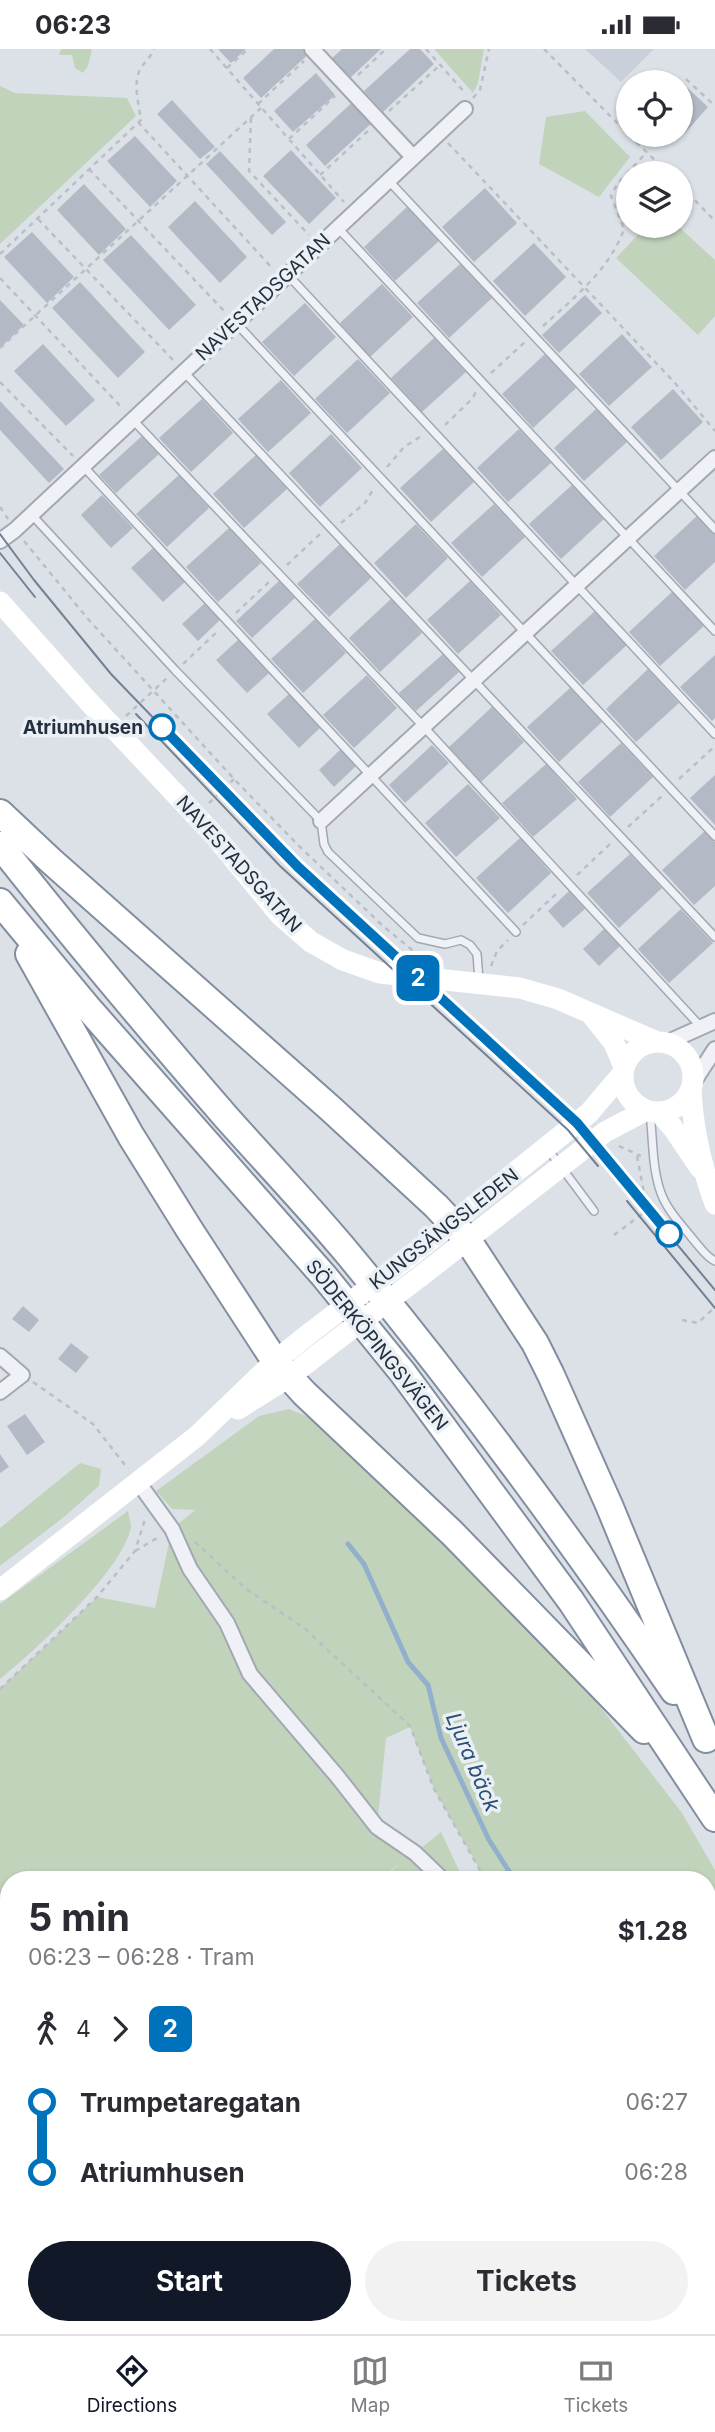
<!DOCTYPE html>
<html lang="en">
<head>
<meta charset="utf-8">
<style>
	body { margin:0; font-family:Inter,sans-serif; background:#f2f2f3; color:#2b2b33; height:100vh; display:flex; flex-direction:column; font-size:26px; white-space:nowrap }
	* { box-sizing:border-box; margin:0 }
	p { font-size:23px; color:#7c7c81 }
	.icon { flex:none; width:38px; height:38px; fill:none; stroke:currentColor; stroke-width:2; stroke-linecap:round; stroke-linejoin:round }
	.map { position:relative; flex:1; overflow:hidden }
	.panel { position:absolute; left:0px; top:1822px; width:716px; height:464px; display:flex; flex-direction:column; background:#fff; border-radius:28px 28px 0 0; box-shadow:0 2px 5px #0004 }
	.panel>* { flex:none }
	.badge { padding:0 14px; border-radius:10px; font-size:24px; line-height:46px }
	.tools { position:absolute; left:616px; top:21px; display:grid; gap:14px }
	.tools a { display:grid; place-items:center; width:77px; height:77px; border-radius:50%; background:#fff; box-shadow:0 2px 5px #0004; font-size:35px }
	.map>.badge { position:absolute; translate:-50% -50%; box-shadow:0 0 0 4px #fff }
	.legs { display:flex; align-items:center; gap:10px; height:77px; padding:0 28px; font-size:23px }
	.legs p { margin-inline-start:auto }
	.headline { display:flex; align-items:center; justify-content:space-between; height:119px; padding:0 28px }
	h1 { font-size:38px; font-weight:700; line-height:52px }
	.action { display:flex; gap:14px; margin-top:auto; padding:14px 28px }
	.action a { flex:1; height:80px; border-radius:42px; background:#111827; color:#fff; font-size:28px; font-weight:700; line-height:80px; text-align:center }
	.action a+a { background:#f2f2f3; color:#2b2b33 }
	ul { padding:0 28px; list-style:none }
	li { display:flex; align-items:center; gap:24px; height:70px; font-size:26px }
	li i { display:grid; place-items:center; width:10px; height:100%; margin:0 9px; background:currentColor }
	li i::after { content:''; width:18px; height:18px; margin:-9px; border:5px solid; border-radius:50%; background:#fff }
	li p { margin-inline-start:auto }
	li:first-child i { background:linear-gradient(#0000 50%,currentColor 0) }
	li:last-child i { background:linear-gradient(currentColor 50%,#0000 0) }
	.status { display:flex; justify-content:space-between; align-items:center; height:49px; padding:0 35px; background:#fff; direction:ltr }
	.status svg { height:19px; fill:currentColor }
	.tabs { display:flex; justify-content:space-around; align-items:center; height:98px; border-top:2px solid #e1e1e2; background:#fff; font-size:19px; color:#7c7c81 }
	.tabs a { display:grid; justify-items:center; gap:4px }
	.tabs .active { color:#111827 }
	.map>svg:first-child { display:block }
</style>
</head>
<body>
<div class="status"><b>06:23</b><svg viewBox="0 0 49 12"><path d="M0 12V9h3v3zM5 12V6h3v6zM10 12V3h3v9zM15 12V0h3v12zM26 1h20v11H26zM47 4h2v5h-2z"/></svg></div>
<div class="map">
<svg width="715" height="2285" viewBox="0 0 715 2285">
	<rect width="100%" height="100%" fill="#dce1e8"/>
	<path fill="#cad0da" d="M585,0H654L621,33Z"/>
	<path fill="#c2d3bc" d="M61,0H92L88,17L83,24L75,19L72,6H59Z
		M434,0H484L478,34L473,44Z
		M0,37L15,44L127,49L136,67L0,195Z
		M585,62L630,108L599,148L539,115L546,68Z
		M646,177H678L715,211V267L698,286L616,209Z
		M289,1360L311,1369L420,1471L581,1633L682,1764L715,1821V2285H502L503,2277H707V1830H485L434,1740L410,1678L386,1689L377,1778L415,1804L441,1783L463,1830H382L400,1815L378,1830H9V2101L0,2033V1640L97,1548L155,1559L172,1480L195,1461L172,1460L156,1442L259,1367Z
		M80,1414L101,1420L99,1437L64,1468L0,1517V1479Z
		M128,1462C129,1467 131,1473 131,1478C124,1520 34,1603 0,1630V1555Z
		M0,2115L9,2130V2188L0,2202Z
		M361,2277H498L496,2285H370L365,2278Z"/>
	<g fill="none" stroke-linecap="round" stroke-linejoin="round">
		<path stroke="#92b0cc" stroke-width="5" d="M348,1495L364,1515L408,1613L428,1636L441,1689L489,1791L514,1830
			M658,2277L666,2285"/>
	</g>
	<path fill="#b3bac5" d="M218,0H246L231,14Z
		M274,0H314L261,49L243,29Z
		M342,0H381L350,29L332,9Z
		M410,0H420L434,15L383,63L364,42Z
		M316,24L335,46L293,83L274,62Z
		M677,29L708,58L685,84L681,80V33H673Z
		M357,49L376,70L325,117L306,96Z
		M172,51L215,98L200,110L157,65Z
		M135,87L177,132L150,158L107,112Z
		M291,101L336,149L309,175L263,127Z
		M220,102L286,173L272,186L206,115Z
		M84,135L126,180L99,206L57,161Z
		M485,139L517,174L474,213L442,178Z
		M195,152L247,208L220,234L168,178Z
		M407,158L439,192L395,232L364,198Z
		M32,183L74,228L47,254L4,208Z
		M131,186L196,256L169,281L103,211Z
		M534,194L566,228L525,267L493,232Z
		M460,215L492,249L449,289L417,254Z
		M80,233L145,303L118,329L52,259Z
		M382,235L413,268L370,308L340,274Z
		M585,246L602,264L559,304L542,286Z
		M0,251L24,276L0,299Z
		M305,254L336,288L294,327L262,293Z
		M622,285L652,318L609,357L579,325Z
		M434,289L466,323L422,363L391,329Z
		M43,295L95,351L66,377L14,322Z
		M545,305L576,339L533,379L502,345Z
		M358,310L390,344L347,384L315,350Z
		M281,331L311,364L268,403L238,370Z
		M673,340L703,373L661,411L631,378Z
		M202,350L233,384L191,423L159,389Z
		M0,352L64,420L49,434L0,381Z
		M596,360L627,393L584,432L554,399Z
		M519,380L551,414L508,453L477,419Z
		M331,385L362,419L320,458L289,424Z
		M142,387L159,405L116,444L99,426Z
		M443,400L474,433L431,473L400,439Z
		M256,406L287,440L244,479L213,445Z
		M179,426L209,459L167,498L136,465Z
		M572,436L604,470L561,510L529,475Z
		M102,446L133,479L111,499L81,466Z
		M494,455L525,488L482,528L451,494Z
		M698,466L715,485V513L685,541L654,507Z
		M416,475L448,509L406,549L374,514Z
		M229,479L261,514L218,553L186,518Z
		M340,495L371,529L329,568L297,535Z
		M153,499L185,533L163,553L131,519Z
		M279,532L295,549L252,589L236,572Z
		M470,532L501,566L458,605L427,571Z
		M673,542L705,576L660,617L629,583Z
		M391,550L422,584L380,623L349,589Z
		M205,554L220,571L198,592L182,575Z
		M595,562L627,596L583,636L551,602Z
		M315,570L346,604L303,644L271,610Z
		M238,591L269,624L247,644L216,611Z
		M443,605L459,623L416,662L399,644Z
		M715,606V669L712,672L680,638Z
		M648,620L679,654L636,693L606,660Z
		M367,626L397,659L354,699L323,666Z
		M570,639L602,673L559,713L527,678Z
		M289,645L320,679L299,699L267,665Z
		M492,658L524,693L481,733L449,698Z
		M621,694L653,728L610,768L578,733Z
		M432,696L449,714L405,754L389,736Z
		M341,700L356,717L334,738L319,721Z
		M546,715L577,750L533,788L502,754Z
		M715,726V776L690,749Z
		M468,735L500,769L456,808L425,774Z
		M705,782L715,793V837L694,856L662,821Z
		M520,789L551,824L508,864L476,829Z
		M630,805L662,839L619,879L587,844Z
		M569,842L585,860L563,879L548,862Z
		M681,860L713,894L669,934L638,900Z
		M604,880L620,897L599,917L583,900Z
		M23,1257L39,1271L29,1283L12,1270Z
		M71,1294L89,1308L76,1324L58,1310Z
		M25,1365L45,1393L27,1406L7,1377Z
		M0,1405L9,1418L0,1424Z
		M8,2277H39L49,2285H2Z
		M111,2277H132L125,2285H122Z
		M161,2277H163L173,2285H155Z"/>
	<g fill="none" stroke-linecap="round" stroke-linejoin="round">
		<g stroke="#a1a8b2" stroke-width="10">
			<path id="lane" d="M389,132L715,480
				M338,179L715,582
				M288,226L715,685
				M236,274L715,787
				M184,323L715,888
				M133,371L423,677L701,978
				M83,417L516,883
				M32,466L175,621L321,772L324,795L328,803L418,889L445,895L461,891L470,896L477,905L479,931
				M650,1063C653,1089 652,1120 661,1144C667,1161 681,1175 692,1189C699,1197 706,1208 715,1212
				M547,1099L594,1162
				M91,2277L102,2285"/>
		</g>
		<g stroke="#a1a8b2" stroke-width="18">
			<path id="street" d="M312,0L413,108
				M0,492L15,481L465,60
				M321,772L715,409
				M666,994L715,972
				M693,1034L715,1000
				M0,1307L22,1326L0,1343
				M138,1433L172,1480L190,1520L227,1574L250,1625L337,1727L377,1778L415,1804L442,1830"/>
		</g>
		<g stroke="#828ea0" stroke-width="30">
			<path id="highway" d="M0,764L50,811L331,1060L436,1157L467,1190L535,1294L551,1326L609,1456L706,1690
				M0,796C73,889 149,979 226,1068C267,1114 310,1159 349,1206C465,1346 572,1492 674,1642
				M0,853L88,959L324,1227L403,1324L571,1552L715,1769
				M29,905L131,1087L189,1180L275,1312L304,1344L452,1484L644,1681"/>
		</g>
		<path stroke="#babfc6" stroke-width="2.5" stroke-dasharray="5 5" stroke-linecap="butt" d="M210,0L344,153
			M426,0L466,45
			M544,0L628,85
			M227,19L248,0
			M358,26L386,0
			M686,30L715,57
			M473,49L480,41L489,0
			M258,55L304,12
			M389,62L440,16
			M251,69L249,122L309,186
			M138,73L273,220
			M629,86L668,124
			M289,90L335,47
			M448,94L675,334L715,382
			M89,120L226,264
			M320,126L369,81
			M681,137L715,172
			M38,170L174,312
			M0,205L141,71C139,56 132,32 141,19C145,12 151,8 154,0
			M0,229L123,360
			M543,277C573,250 610,220 624,180L611,147L617,135L647,103
			M0,299L261,59
			M491,324L525,293
			M0,333L73,407
			M445,376L472,350L476,343
			M387,418L404,398L423,386
			M0,458L8,470
			M341,474L365,454L374,439
			M24,492L88,570L234,730L299,797L383,877L422,909
			M287,516L320,485
			M236,564L269,533
			M183,615L219,581
			M126,667L167,629
			M679,730L715,697
			M209,754L234,730
			M628,778L662,747
			M577,826L610,795
			M523,876L559,842
			M491,917L497,902L508,891
			M619,1097L641,1107
			M606,1104L651,1153
			M637,1107L644,1144
			M614,1186L654,1156
			M682,1271L698,1274L715,1258
			M33,1333L93,1375L128,1420
			M195,1493L245,1539L304,1579L410,1677L434,1740L485,1830
			M135,1502L159,1488
			M0,1640L97,1548L135,1502L146,1467
			M0,2135L9,2138
			M707,2171L715,2167
			M349,2277L365,2285
			M550,2277L551,2285
			M501,2285L515,2277"/>
		<use href="#lane" stroke="#eff1f6" stroke-width="7"/>
		<use href="#street" stroke="#eff1f6" stroke-width="14"/>
		<path stroke="#fff" stroke-width="21" d="M0,553L89,653L214,786L280,866L311,893L343,911L380,924L520,939L558,950L657,993
			M591,965L614,994L624,1018
			M623 1028a35 35 0 1 1 70 0a35 35 0 1 1-70 0Z
			M691,1042C693,1081 702,1119 715,1155
			M660,1064L673,1079L700,1119
			M407,1210L589,1064L623,1024
			M421,1227L605,1083L645,1062
			M238,1360L289,1328L325,1300
			M0,1541L197,1387L275,1312L310,1284"/>
		<use href="#highway" stroke="#fff" stroke-width="26"/>
		<path stroke="#748093" stroke-width="2" d="M0,485L34,531L111,625L297,818L577,1075L715,1241
			M0,504L35,548
			M136,665L280,817L568,1081L598,1117
			M627,1152L715,1259"/>
		<path stroke="#fff" stroke-width="21" d="M310,1284L407,1210
			M325,1300L421,1227"/>
	</g>
	<g fill="none" stroke-linecap="round" stroke-linejoin="round">
		<g stroke="#fff" stroke-width="16">
			<path id="line-1" d="M162,678L298,818L577,1074L669,1185"/>
		</g>
		<use href="#line-1" stroke="#0072bc" stroke-width="10"/>
	</g>
	<g fill="#fff" stroke="#0072bc" stroke-width="3.5">
		<circle cx="162" cy="678" r="12"/>
		<circle cx="669" cy="1185" r="12"/>
	</g>
	<g text-anchor="middle" dominant-baseline="central" stroke-width="7" stroke-linejoin="round" paint-order="stroke">
		<g font-size="19" fill="#242f3f" stroke="#ebf0f5">
			<text transform="translate(263 248) rotate(-43)">NAVESTADSGATAN</text>
			<text transform="translate(239 815) rotate(48)">NAVESTADSGATAN</text>
			<text transform="translate(444 1180) rotate(-38)">KUNGSÄNGSLEDEN</text>
			<text transform="translate(377 1296) rotate(51)">SÖDERKÖPINGSVÄGEN</text>
		</g>
		<g font-size="19" font-weight="bold" fill="#242f3f" stroke="#ebf0f5" text-anchor="end">
			<text x="143" y="678">Atriumhusen</text>
		</g>
		<g font-size="21" font-style="italic" fill="#2a4f77" stroke="#ebf0f5">
			<text transform="translate(473 1713) rotate(67)">Ljura bäck</text>
		</g>
	</g>
</svg>
<div class="tools">
<a><svg class="icon" aria-label="locate" viewBox="0 0 24 24"><circle cx="12" cy="12" r="6"/><path d="M12 2v4M12 18v4M2 12h4M18 12h4"/></svg></a>
<a><svg class="icon" aria-label="layers" viewBox="0 0 24 24"><path d="M12 4l9 5-9 5-9-5zM3 14l9 5 9-5"/></svg></a>
</div>
<b class="badge" style="left:418px;top:929px;background:#0072bc;color:#fff">2</b>
<section class="panel">
<div class="headline"><div><h1>5 min</h1><p>06:23 – 06:28 · Tram</p></div><b>$1.28</b></div>
<div class="legs"><svg class="icon" aria-label="walk" viewBox="0 0 24 24"><circle cx="13" cy="4" r="2"/><path d="M13 8l-2 6 4 7M11 14l-3 7M7 12l3-4h3l4 4"/></svg>4<svg class="icon" aria-label="forward" viewBox="0 0 24 24"><path d="M9 5l7 7-7 7"/></svg><b class="badge" style="background:#0072bc;color:#fff">2</b></div>
<ul>
<li><i style="color:#0072bc"></i><b>Trumpetaregatan</b><p>06:27</p></li>
<li><i style="color:#0072bc"></i><b>Atriumhusen</b><p>06:28</p></li>
</ul>
<div class="action"><a>Start</a><a>Tickets</a></div>
</section>
</div>
<nav class="tabs">
<a class="active"><svg class="icon" aria-label="directions" viewBox="0 0 24 24"><path d="M12 3l9 9-9 9-9-9zM9 14v-3h6M13 9l2 2-2 2"/></svg>Directions</a>
<a><svg class="icon" aria-label="map" viewBox="0 0 24 24"><path d="M3 6l6-2 6 2 6-2v14l-6 2-6-2-6 2zM9 4v14M15 6v14"/></svg>Map</a>
<a><svg class="icon" aria-label="tickets" viewBox="0 0 24 24"><path d="M3 7h18v10H3zM15 7v10"/></svg>Tickets</a>
</nav>
</body>
</html>
